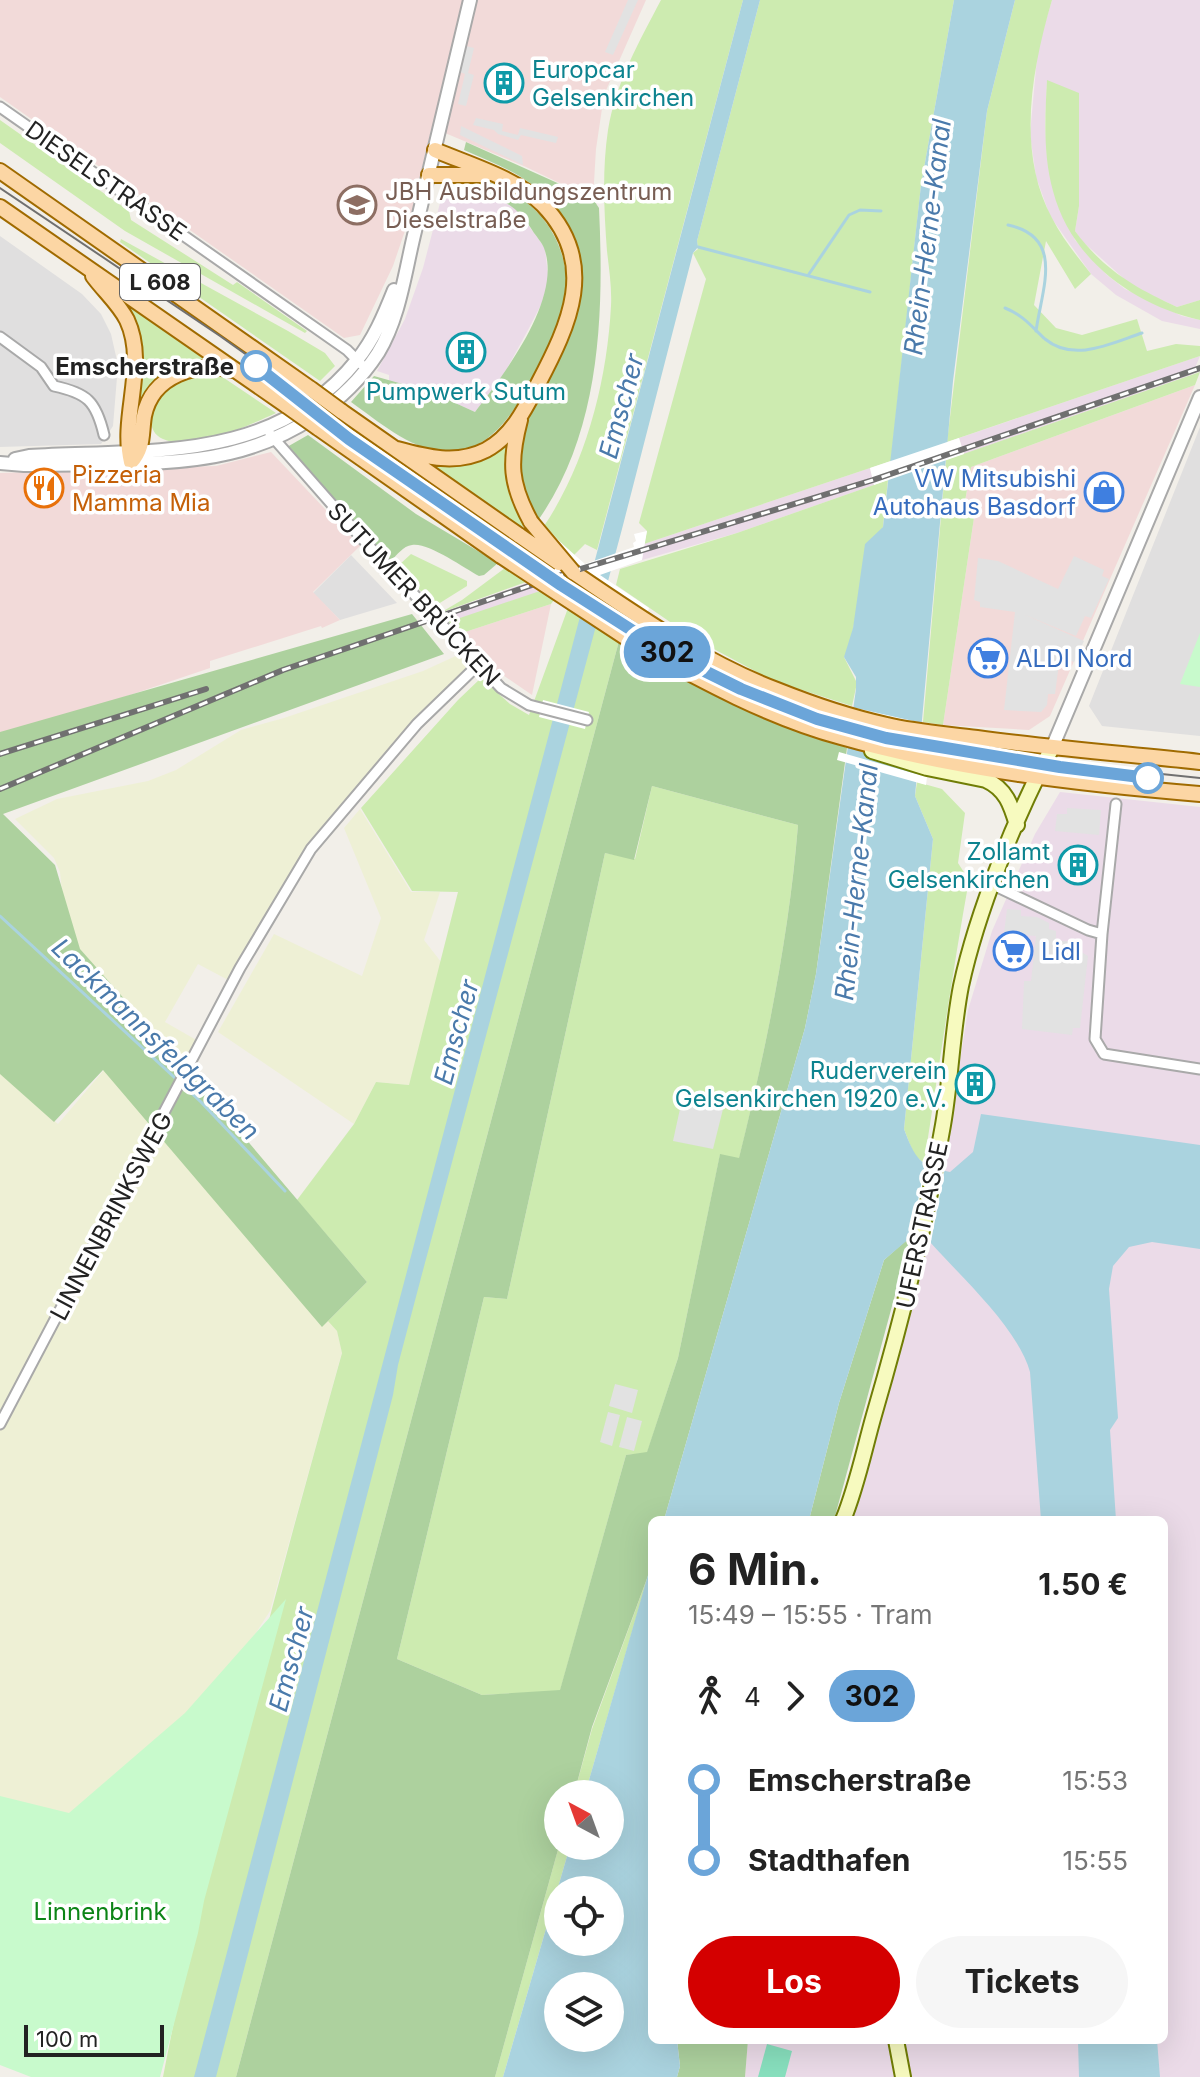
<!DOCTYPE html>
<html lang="de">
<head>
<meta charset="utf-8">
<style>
	body { margin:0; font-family:Inter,sans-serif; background:#f6f6f6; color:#222; height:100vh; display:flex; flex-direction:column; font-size:30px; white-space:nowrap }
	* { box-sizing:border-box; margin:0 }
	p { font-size:26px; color:#767676 }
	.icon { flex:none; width:44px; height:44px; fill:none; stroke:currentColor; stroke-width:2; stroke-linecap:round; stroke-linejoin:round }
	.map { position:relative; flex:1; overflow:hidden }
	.sheet { position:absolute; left:648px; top:1516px; width:520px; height:528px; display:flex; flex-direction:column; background:#fff; border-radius:12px; box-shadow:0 8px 32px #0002 }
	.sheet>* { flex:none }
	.badge { padding:0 16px; border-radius:26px; font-size:28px; line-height:52px }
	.needle { width:52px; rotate:319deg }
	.controls { position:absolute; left:544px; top:1780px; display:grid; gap:16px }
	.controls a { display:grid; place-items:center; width:80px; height:80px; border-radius:50%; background:#fff; box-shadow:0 8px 32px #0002; font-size:40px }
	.scale { position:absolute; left:24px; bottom:20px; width:140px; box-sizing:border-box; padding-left:8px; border:4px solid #222; border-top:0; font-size:22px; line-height:28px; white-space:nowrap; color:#222; -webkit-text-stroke:6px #fff; paint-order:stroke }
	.map>.badge { position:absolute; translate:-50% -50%; box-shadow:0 0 0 4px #fff }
	.legs { display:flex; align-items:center; gap:12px; height:88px; padding:0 40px; font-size:26px }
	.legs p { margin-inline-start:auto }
	.head { display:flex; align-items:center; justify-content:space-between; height:136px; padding:0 40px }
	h1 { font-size:44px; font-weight:700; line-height:60px }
	.cta { display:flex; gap:16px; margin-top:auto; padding:16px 40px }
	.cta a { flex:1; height:92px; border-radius:48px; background:#d40000; color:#fff; font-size:32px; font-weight:700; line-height:92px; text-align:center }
	.cta a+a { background:#f6f6f6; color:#222 }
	ul { padding:0 40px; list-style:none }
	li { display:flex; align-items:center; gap:28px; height:80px; font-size:30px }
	li i { display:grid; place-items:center; width:12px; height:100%; margin:0 10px; background:currentColor }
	li i::after { content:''; width:20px; height:20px; margin:-10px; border:6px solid; border-radius:50%; background:#fff }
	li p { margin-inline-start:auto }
	li:first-child i { background:linear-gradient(#0000 50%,currentColor 0) }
	li:last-child i { background:linear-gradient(currentColor 50%,#0000 0) }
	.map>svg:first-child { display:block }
</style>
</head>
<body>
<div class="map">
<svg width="1200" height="2077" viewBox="0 0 1200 2077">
	<rect width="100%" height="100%" fill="#f2efe9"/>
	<path fill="#e0dfdf" d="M0,236L82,294L101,314L111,334L118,365L113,426L101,444L0,447Z
		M1200,427V736L1102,726L1089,706Z
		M351,555L397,603L340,620L313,593Z"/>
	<path fill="#f2dad9" d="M0,0H646L604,95L596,149L593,199L526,167L445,133L431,130L412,210L393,266L360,335L344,338L0,97Z
		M1195,385L1050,716L1029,730L943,725L975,511L964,508L971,467Z
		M271,452L360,546L313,592L340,620L322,628L321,626L210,661V668L0,739V473L216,466Z
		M551,604L532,695L497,671L462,633Z"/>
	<path fill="#ebdbe8" d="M1052,0H1200V300L1177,307L1132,286L1082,241L1075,231L1079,206L1047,80L1045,124L1047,156L1075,240L1107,275L1125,289L1182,316L1200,320V329L1162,321L1116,295L1091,274L1050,216L1036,177L1030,134L1038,47Z
		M471,189L515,207L545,248L548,276L546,295L528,330L503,376L475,412L431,392L389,382V375L377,371L405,319L423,268L440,203L445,193Z
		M1200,356L1192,375L964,454L959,438Z
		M870,468L874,485L737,533L642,560L644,544Z
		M565,570L560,587L448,622L440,613Z
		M1060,792L1200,807V2077H745L748,2040H1164V1520H850L914,1295L953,1106L968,1010L992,931L1035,834Z"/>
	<path fill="#eef0d5" d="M458,655L469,667L411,727L310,841L230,981L198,964L165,1022L198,1041L188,1062L114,996L85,959L66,930L60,872L54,858L15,819L57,799L148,781L176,770L241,730L284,718L423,671Z
		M360,809L411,892H440L424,940L445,967L409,1085L376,1082L354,1124L218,1032L274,934L362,976L381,918L344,828Z
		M110,1063L176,1122L337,1331L342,1352L270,1611L246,1648L183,1722L57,1832L0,1805V1073L58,1124Z"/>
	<path fill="#cdebb0" d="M661,0H743L597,550L585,544L574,555L544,526C586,464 607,381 611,306C612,288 609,269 607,251C604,211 602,170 608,130C616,82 639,42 661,0Z
		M760,0H954L921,185L891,461L644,544L647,531L639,523L706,279L693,253L698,249L697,241Z
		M1015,0H1052C1032,69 1016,151 1052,218C1062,238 1077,256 1091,274L1075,289L1046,241L1034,305L1056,328L1082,335L1137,319L1147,351L1176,344L1200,346V356L947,442L987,111Z
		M1047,80L1079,93V206L1075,231C1104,270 1134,287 1177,307L1200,300V320C1134,305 1071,260 1053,191C1043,155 1045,117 1047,80Z
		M0,120L129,211L131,220L233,285L237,282L307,331L305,333L125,231L0,143Z
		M121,239L288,331L325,353L335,366L320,381L120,242Z
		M117,294L213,361C168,365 138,382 137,431H134L142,347L137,329Z
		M1200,372L1195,385L971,467L964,507L975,511L943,725L923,722L946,460Z
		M202,374L221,376L276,413C250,425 191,452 163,439C141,429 153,398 168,387C178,379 190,376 202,374Z
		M507,441C503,473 508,496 525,524L521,528L430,464Z
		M888,480L883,527L858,604L849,649L844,657L857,683L852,706L774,681L695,639L616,585L620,569L737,533Z
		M411,554L467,581V586L435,606L399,568V565Z
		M505,568L526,582L440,613L462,600Z
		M540,591L554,600L551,604L462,633L448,622Z
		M568,608L619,641L236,2077H163C210,1832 275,1592 342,1353L337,1331L328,1321L367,1282L297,1200L354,1124L376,1082L409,1085L458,892L412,891L361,808L458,700L481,678L510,704L529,715Z
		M917,782L942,789L965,813L958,863L969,880C952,974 939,1068 924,1163L914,1155L904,1129L933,839L915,796Z
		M652,786L798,825C789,937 766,1049 739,1159L720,1155L678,1358L647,1453L626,1455L560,1691L482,1695L397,1659L484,1297L507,1299L605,853L635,859Z
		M649,1573L585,1794H574L592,1729Z
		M559,1846H570L503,2077H495Z"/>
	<path fill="#add19e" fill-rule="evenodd" d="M466,142L593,199L599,208C604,313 601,430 539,519C529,503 520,487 519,468C518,450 524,430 531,414C559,353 601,306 571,236C563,216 549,196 530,183C511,169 486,160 464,150Z
		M474,179C538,190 579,249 563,314C559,333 546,352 537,369C517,407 492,456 442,451C408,448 378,421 351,402L374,376L431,392L475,412C504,374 563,298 544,248C542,243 537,237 534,233C516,204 503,199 471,189Z
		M308,435L416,514L498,563L484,575L479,576C464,568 428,542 412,545C403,546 397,555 391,561L290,452L287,447Z
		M412,614L444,654L3,814L55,865L80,949L183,1065L367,1282L322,1327L103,1070L54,1122L0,1074V732Z
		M619,641L734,702L847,748L816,974L805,1028L664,1520H652V1561L649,1573L592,1727L574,1794H558L559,1846L495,2077H236ZM652,786L798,825C789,937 766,1049 739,1158L720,1154L678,1358L647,1452L626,1455L560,1690L482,1695L397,1659L484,1297L507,1299L605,853L634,860Z
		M911,1236L834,1520H809L839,1403L884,1260Z
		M677,2040H748L745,2077H677L680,2066Z"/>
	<path fill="#c8facc" d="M1200,633V687L1180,684Z
		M286,1599L204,1901L198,1933L160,2077H31L0,2065V1796L69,1813L185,1713Z"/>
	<path fill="#88e0be" d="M767,2044L792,2051L785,2077H758Z"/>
	<path fill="#e2e2e2" d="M628,0H638L613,55L605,52Z
		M466,46L474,48L468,73L474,75L466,106L458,104L465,74L460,72Z
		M476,118L503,124L502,131L518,135L520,128L554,136L558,137L556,143L521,135L518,140L498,134L494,130L473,125Z
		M461,126L522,156L523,165L460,135Z
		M1074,556L1104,570L1102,576L1109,579L1091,618L1085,616L1076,636L1023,614L1084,641L1074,662L1060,656L1055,694H1048L1047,705L1041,712L1004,710L1015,612L980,607V602L974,600L978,558L998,561L1058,589Z
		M1067,808L1101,810L1099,835L1055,831L1057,814H1067Z
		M1007,909L1021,910V916L1037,917L1049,923V929L1056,931V940L1079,943L1078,950L1088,956L1080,1028H1073L1072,1035L1022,1029L1024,981H1031L1036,936L1004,933Z
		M690,1092L726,1097L713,1149L673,1141L683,1095Z
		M615,1384L638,1390L632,1413L609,1406Z
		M608,1412L620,1415L612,1446L600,1442Z
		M627,1417L642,1421L634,1451L619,1447Z"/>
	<path fill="#aad3df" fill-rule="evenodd" d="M743,0H760L697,241L698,247L693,253L622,529L422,1274L398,1365L393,1395L216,2077H194Z
		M954,0H1015L987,111L953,381L915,796L933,839L904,1129C915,1158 919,1166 950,1172L973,1152L981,1114L1200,1145V1249L1152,1242L1129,1247L1113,1266L1109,1289L1118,1418L1110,1430L1116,1520H1041L1030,1372C1018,1328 961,1277 930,1242L911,1237L884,1260L839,1403L809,1520H664L805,1028L816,974L856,689V677L844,657L853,628L865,544L883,527L921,185Z
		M652,1561V2040H677L680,2066L677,2077H503L570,1846H610V1794H585ZM558,1890H610V1942H558ZM558,1986H610V2038H558Z
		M1078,2040H1157L1160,2077H1079Z"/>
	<path fill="#fff" d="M959,438L964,454L874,485L870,468Z
		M536,515L560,542L585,564L634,547L633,543L636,541L634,534L647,531L642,560L600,575L649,608L635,653L495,561Z
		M543,700L589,712L585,729L539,717Z
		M847,706L931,725L927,773L841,745Z
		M839,752L927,777L926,785L837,760Z
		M926,1159L946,1162L929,1252L909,1248Z"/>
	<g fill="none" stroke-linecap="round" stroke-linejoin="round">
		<path stroke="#aad3df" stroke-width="3" d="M1008,225C1065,237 1042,288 1036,331
			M698,247L870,292
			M809,274L849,215L860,210L881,211
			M1005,308C1023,315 1032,327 1045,339C1074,363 1112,343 1142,333
			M0,916L201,1102L285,1191"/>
		<g stroke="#a9a9a9" stroke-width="13">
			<path id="minor" d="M0,107L347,350L361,364
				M0,337L41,367L54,386C87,393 96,401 104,435
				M270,434L357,533L501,688L529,705L587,720
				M1116,804L1102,934L1095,1039L1104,1054L1200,1069
				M993,885L1088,930L1102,934
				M0,1424L240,968L311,849L417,724L479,664"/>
		</g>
		<g stroke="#a9a9a9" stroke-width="16">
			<path id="tertiary" d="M15,459L29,456C147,449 274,464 357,360C374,339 384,315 394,290
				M0,463L24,465C89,463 168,468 230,453C289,439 345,404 378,353C400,317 405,271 415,231C434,154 452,77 470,0
				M1052,748L1200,397"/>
		</g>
		<g stroke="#707d05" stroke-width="18">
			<path id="secondary" d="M872,751L927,768L986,780C1006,789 1011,805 1017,825
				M843,1520C857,1486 864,1450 874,1415C902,1319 926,1224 943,1125C951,1079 952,1032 961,986C977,912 1016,815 1052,748
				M896,2040L903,2077"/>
		</g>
		<g stroke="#a06b00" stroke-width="18">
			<path id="primary" d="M0,171L311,389
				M429,175H483
				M0,207L287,406
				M93,276C104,291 119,304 127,320C148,365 120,416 131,462
				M341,411L520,536
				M520,420C509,462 510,484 531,522
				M318,428L501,556
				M397,449C426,457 457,465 486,450C512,436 525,409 538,384C569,325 599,263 543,205C516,178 470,165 435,150
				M131,462C144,448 141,435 144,416C152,375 197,361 233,370
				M573,572C637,615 703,662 777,690C812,704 850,717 887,725C916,732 947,734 977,738C1051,748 1126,754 1200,762
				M637,645C702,681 770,718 841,737C958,770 1080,784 1200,794"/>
		</g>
		<use href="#minor" stroke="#fff" stroke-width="9"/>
		<use href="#tertiary" stroke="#fff" stroke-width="12"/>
		<use href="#secondary" stroke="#f7fabf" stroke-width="14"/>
		<use href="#primary" stroke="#fcd6a4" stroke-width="14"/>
		<path stroke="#707070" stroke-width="2" d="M0,188L220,336L303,395L351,435L590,598L658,640L731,679L800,708L880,732L1085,766L1200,778"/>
		<g stroke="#707070" stroke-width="6">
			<path id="rail" d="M0,754L206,689
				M0,789L283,670L564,574L873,480L1200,368"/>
		</g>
		<use href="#rail" stroke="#fff" stroke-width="3" stroke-dasharray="9" stroke-linecap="butt"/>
		<g stroke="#a06b00" stroke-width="18" stroke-linecap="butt">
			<path id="primary-bridge" d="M311,389L341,411
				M287,406L318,428
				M531,522L573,572
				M520,536L559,563
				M501,556L637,645"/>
		</g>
		<use href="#primary-bridge" stroke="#fcd6a4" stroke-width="14"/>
	</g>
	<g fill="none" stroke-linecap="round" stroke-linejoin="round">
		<g stroke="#fff" stroke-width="18">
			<path id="line-1" d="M256,366L349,439L561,585L666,652L741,689L817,719L886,738L1060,767L1148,778"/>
		</g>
		<use href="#line-1" stroke="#6ba5d9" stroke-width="12"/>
	</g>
	<defs>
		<g id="building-ring" transform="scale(2)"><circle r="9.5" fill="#fff" stroke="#0f9aa8" stroke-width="1.5"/><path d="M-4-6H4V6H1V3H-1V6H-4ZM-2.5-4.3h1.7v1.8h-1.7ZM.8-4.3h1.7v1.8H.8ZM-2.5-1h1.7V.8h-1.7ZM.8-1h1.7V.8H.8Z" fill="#0f9aa8"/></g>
		<g id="university-ring" transform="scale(2)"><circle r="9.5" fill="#fff" stroke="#8d6e63" stroke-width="1.5"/><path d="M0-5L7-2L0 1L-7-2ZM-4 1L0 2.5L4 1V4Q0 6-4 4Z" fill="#8d6e63"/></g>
		<g id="restaurant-ring" transform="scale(2)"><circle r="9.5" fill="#fff" stroke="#e8710a" stroke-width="1.5"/><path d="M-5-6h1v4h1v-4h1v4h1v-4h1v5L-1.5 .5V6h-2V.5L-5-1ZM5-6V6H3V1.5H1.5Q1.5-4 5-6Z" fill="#e8710a"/></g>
		<g id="shop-ring" transform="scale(2)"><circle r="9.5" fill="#fff" stroke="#3f7fe0" stroke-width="1.5"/><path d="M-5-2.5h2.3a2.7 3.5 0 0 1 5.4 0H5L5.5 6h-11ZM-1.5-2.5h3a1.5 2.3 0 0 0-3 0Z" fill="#3f7fe0"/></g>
		<g id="supermarket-ring" transform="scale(2)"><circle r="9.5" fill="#fff" stroke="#3f7fe0" stroke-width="1.5"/><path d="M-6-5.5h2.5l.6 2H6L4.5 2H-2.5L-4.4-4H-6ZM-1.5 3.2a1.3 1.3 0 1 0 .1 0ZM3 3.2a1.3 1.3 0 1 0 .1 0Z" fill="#3f7fe0"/></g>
	</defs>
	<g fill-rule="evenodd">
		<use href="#building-ring" x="504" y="83"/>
		<use href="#university-ring" x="357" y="205"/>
		<use href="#building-ring" x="466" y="352"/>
		<use href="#restaurant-ring" x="44" y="488"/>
		<use href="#shop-ring" x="1104" y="492"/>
		<use href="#supermarket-ring" x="988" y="658"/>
		<use href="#building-ring" x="1078" y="865"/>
		<use href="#supermarket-ring" x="1013" y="951"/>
		<use href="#building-ring" x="975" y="1084"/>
	</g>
	<g fill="#fff" stroke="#6ba5d9" stroke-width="4">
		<circle cx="256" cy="366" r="14"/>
		<circle cx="1148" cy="778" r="14"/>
	</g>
	<g text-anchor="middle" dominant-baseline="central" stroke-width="7" stroke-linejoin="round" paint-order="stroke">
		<rect fill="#fff" stroke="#646464" stroke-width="2" x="120" y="264" width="80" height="36" rx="6"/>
		<g font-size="22" font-weight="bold" fill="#222">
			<text x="160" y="282">L 608</text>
		</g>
		<g font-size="24" fill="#0d838f" stroke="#fff" text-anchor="end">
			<text x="532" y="69" text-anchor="start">Europcar<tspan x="532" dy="28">Gelsenkirchen</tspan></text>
			<text x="466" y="391" text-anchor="middle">Pumpwerk Sutum</text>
			<text x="1050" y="851">Zollamt<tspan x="1050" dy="28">Gelsenkirchen</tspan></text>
			<text x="947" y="1070">Ruderverein<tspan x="947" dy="28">Gelsenkirchen 1920 e.V.</tspan></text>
		</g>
		<g font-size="24" fill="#222" stroke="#fff">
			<text transform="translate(106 181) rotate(35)">DIESELSTRASSE</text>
			<text transform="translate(414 594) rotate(47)">SUTUMER BRÜCKEN</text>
			<text transform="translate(111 1216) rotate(-62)">LINNENBRINKSWEG</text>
			<text transform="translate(922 1225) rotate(-78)">UFERSTRASSE</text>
		</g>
		<g font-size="24" fill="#785e54" stroke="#fff" text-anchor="start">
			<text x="385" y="191">JBH Ausbildungszentrum<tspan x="385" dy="28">Dieselstraße</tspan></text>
		</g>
		<g font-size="24" font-weight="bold" fill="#222" stroke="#fff" text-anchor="end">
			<text x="234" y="366">Emscherstraße</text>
		</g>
		<g font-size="24" fill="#c56008" stroke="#fff" text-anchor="start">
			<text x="72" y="474">Pizzeria<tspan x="72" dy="28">Mamma Mia</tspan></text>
		</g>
		<g font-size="24" fill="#366cbe" stroke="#fff" text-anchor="start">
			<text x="1076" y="478" text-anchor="end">VW Mitsubishi<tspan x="1076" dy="28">Autohaus Basdorf</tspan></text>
			<text x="1016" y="658">ALDI Nord</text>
			<text x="1041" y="951">Lidl</text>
		</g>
		<g font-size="24" fill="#0c8416" stroke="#fff">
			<text x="100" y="1911">Linnenbrink</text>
		</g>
		<g font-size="26" font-style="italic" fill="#4a7aab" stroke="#fff">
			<text transform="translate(927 237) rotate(-83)">Rhein-Herne-Kanal</text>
			<text transform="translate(621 406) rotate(-75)">Emscher</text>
			<text transform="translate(856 882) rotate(-84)">Rhein-Herne-Kanal</text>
			<text transform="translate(456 1032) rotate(-75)">Emscher</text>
			<text transform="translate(156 1039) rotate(44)">Lackmannsfeldgraben</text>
			<text transform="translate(291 1659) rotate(-75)">Emscher</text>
		</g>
	</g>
</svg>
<div class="controls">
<a><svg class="needle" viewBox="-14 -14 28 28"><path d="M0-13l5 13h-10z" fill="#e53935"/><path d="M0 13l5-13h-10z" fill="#767676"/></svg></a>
<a><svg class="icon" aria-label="locate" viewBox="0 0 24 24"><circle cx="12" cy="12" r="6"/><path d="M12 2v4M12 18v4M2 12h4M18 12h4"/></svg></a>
<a><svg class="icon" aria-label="layers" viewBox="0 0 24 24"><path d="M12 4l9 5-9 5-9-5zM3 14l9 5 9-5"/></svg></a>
</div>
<div class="scale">100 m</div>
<b class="badge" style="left:667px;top:652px;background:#6ba5d9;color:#111">302</b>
<section class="sheet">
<div class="head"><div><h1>6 Min.</h1><p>15:49 – 15:55 · Tram</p></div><b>1.50 €</b></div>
<div class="legs"><svg class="icon" aria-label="walk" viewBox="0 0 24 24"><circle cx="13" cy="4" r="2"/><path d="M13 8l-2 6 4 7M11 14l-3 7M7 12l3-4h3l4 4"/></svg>4<svg class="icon" aria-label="forward" viewBox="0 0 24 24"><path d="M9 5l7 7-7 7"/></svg><b class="badge" style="background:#6ba5d9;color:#111">302</b></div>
<ul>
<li><i style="color:#6ba5d9"></i><b>Emscherstraße</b><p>15:53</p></li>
<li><i style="color:#6ba5d9"></i><b>Stadthafen</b><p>15:55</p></li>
</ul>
<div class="cta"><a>Los</a><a>Tickets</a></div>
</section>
</div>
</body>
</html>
